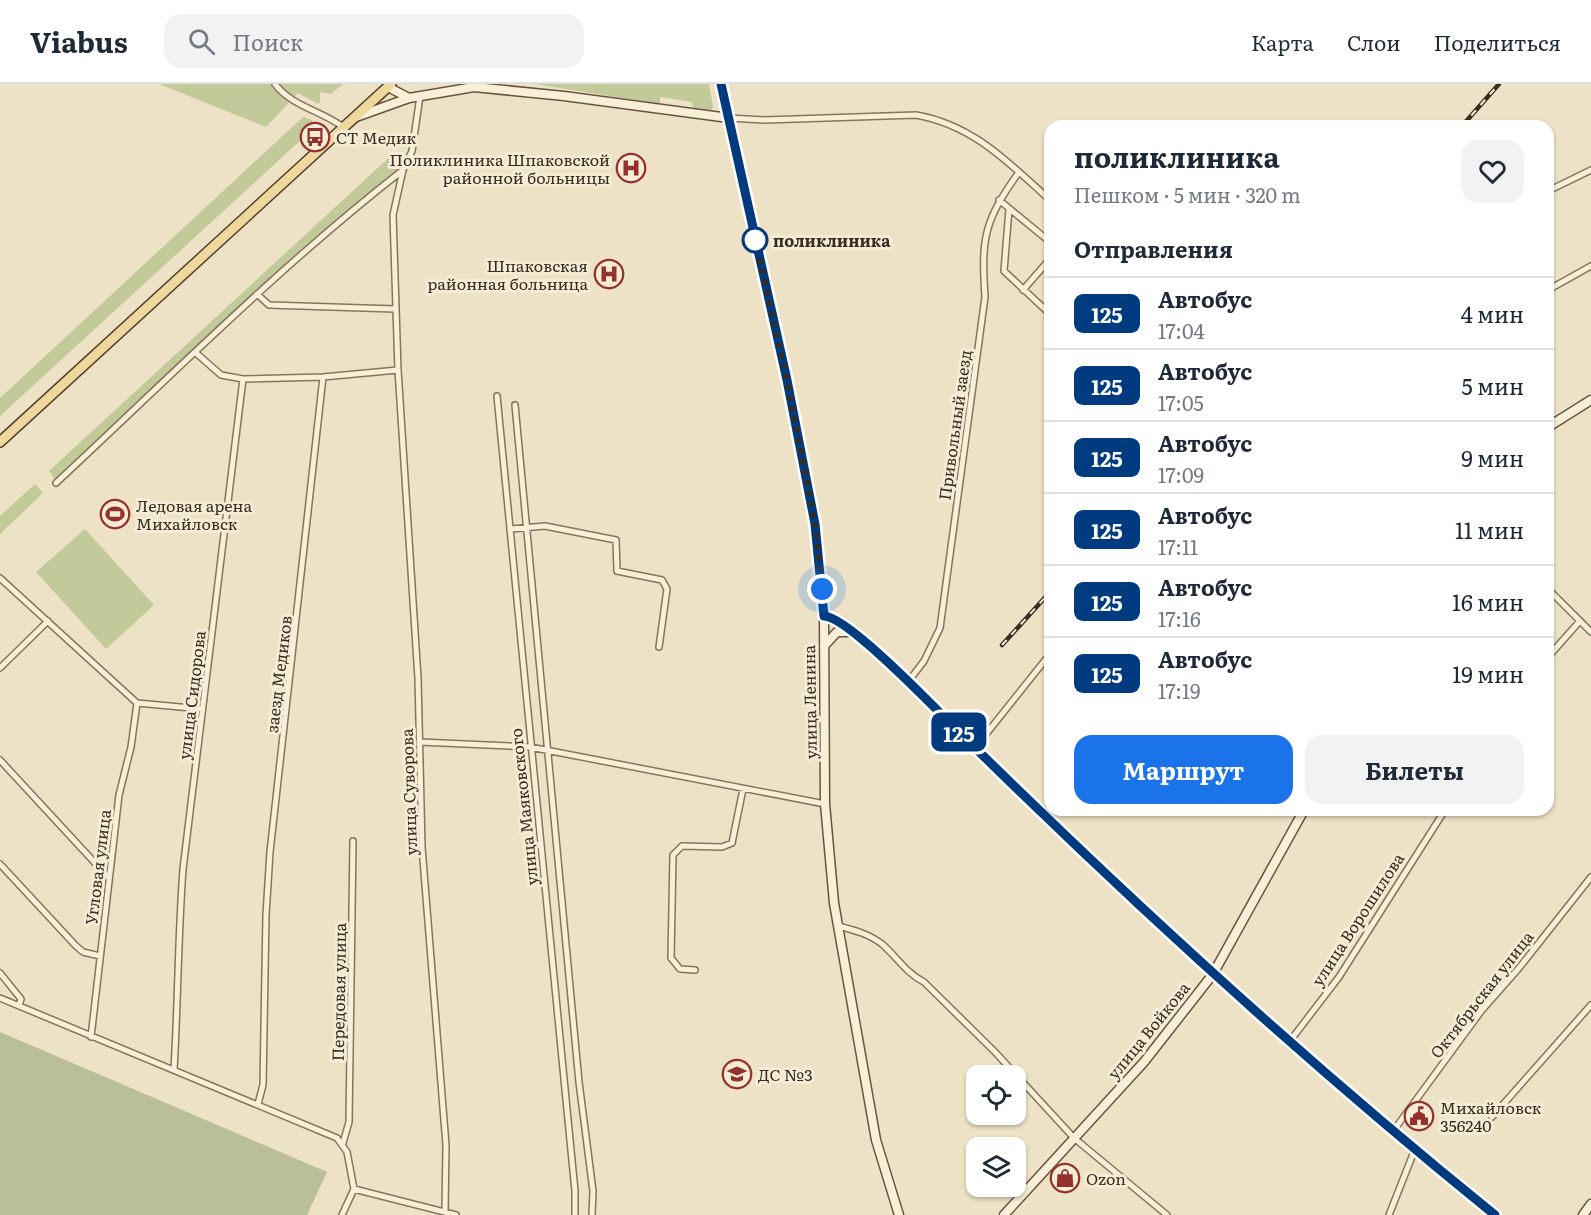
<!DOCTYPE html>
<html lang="ru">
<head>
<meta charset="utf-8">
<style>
	body { margin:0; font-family:Literata,serif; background:#f2f2f3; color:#1f2937; height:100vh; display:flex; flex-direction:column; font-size:22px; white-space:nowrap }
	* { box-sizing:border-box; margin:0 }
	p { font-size:20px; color:#747a83 }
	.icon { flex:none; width:33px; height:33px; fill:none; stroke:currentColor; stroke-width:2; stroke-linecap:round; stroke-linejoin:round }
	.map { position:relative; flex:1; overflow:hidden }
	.panel { position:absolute; left:1044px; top:36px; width:510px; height:696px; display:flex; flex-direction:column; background:#fff; border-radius:18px; box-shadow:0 2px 4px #0004 }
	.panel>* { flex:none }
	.badge { padding:0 12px; border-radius:9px; font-size:21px; line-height:39px }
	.buttons { position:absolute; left:966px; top:981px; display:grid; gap:12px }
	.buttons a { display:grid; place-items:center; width:60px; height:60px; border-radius:12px; background:#fff; box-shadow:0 2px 4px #0004; font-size:30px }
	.you { position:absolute; width:30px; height:30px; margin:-15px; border:4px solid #fff; border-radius:50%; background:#1a73e8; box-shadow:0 0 0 9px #1a73e833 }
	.map>.badge { position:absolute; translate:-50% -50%; box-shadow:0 0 0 3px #fff }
	h2 { padding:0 30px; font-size:22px; line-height:54px }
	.round { display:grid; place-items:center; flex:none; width:63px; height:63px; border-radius:18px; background:#f2f2f3 }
	.overview { display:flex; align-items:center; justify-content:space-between; height:102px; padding:0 30px }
	h1 { font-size:28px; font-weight:700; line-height:45px }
	.cta { display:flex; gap:12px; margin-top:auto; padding:12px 30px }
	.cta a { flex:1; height:69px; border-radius:18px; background:#1a73e8; color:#fff; font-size:24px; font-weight:700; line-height:69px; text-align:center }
	.cta a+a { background:#f2f2f3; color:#1f2937 }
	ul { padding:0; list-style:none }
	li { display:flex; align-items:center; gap:18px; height:72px; padding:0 30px; border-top:2px solid #e0e1e3 }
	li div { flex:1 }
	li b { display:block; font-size:22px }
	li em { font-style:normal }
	li .badge { min-width:66px; font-weight:700; text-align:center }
	header { display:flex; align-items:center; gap:36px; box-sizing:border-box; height:84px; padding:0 30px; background:#fff; border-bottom:2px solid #e0e1e3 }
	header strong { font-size:28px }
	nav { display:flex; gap:33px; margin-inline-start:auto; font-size:21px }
	.search { width:420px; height:54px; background:#f2f2f3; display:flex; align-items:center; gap:15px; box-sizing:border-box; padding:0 21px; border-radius:18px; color:#747a83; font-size:22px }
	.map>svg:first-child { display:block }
</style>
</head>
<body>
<header>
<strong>Viabus</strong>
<div class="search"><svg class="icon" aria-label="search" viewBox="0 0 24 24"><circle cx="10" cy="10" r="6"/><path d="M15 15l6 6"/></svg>Поиск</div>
<nav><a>Карта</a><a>Слои</a><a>Поделиться</a></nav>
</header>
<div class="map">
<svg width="1591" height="1131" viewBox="0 0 1591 1131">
	<rect width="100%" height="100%" fill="#ede2c5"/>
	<path fill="#c3ca99" d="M159,0H343L331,10L320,8V18L318,20L298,9L266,43Z
		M535,0H709L713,23L711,27L694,25L692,18L660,13V20Z
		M303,33L312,36L315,43L0,332V314Z
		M395,68L400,71L398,85L298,170L55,396L49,387Z
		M35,400L43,409L0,450V432Z
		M85,445L154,521L106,565L36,488Z"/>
	<path fill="#b9c098" d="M0,948L327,1088L307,1131H0Z"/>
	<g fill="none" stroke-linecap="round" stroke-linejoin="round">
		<g stroke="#87745c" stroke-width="8">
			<path id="street" d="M275,0C291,22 322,27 343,43
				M729,34L765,36L916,31C973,41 1008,78 1050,116
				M403,86L393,131L398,286L418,594L422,763L446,1061L445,1128
				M1548,107L1591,86
				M999,116L1050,158
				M1009,125L1004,187L1050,230
				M1023,206L1050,175
				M1548,206L1591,182
				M257,210L269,221L395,225
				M323,293L398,286
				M243,295L323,293L270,768L266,831L263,1001L258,1020
				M497,312L575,1107V1131
				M515,321L579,998L593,1107L592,1131
				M56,399C170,293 280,182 403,86L412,67L420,12
				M511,445L545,442L616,456L617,487L662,496L667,505L659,563
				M0,494L137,619
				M1548,505L1591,548
				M1548,573L1579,538
				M0,584L48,537
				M908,598L924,577L940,544L985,213C981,154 984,137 1019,88
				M420,658L530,663L825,720
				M975,664L1050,570
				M0,676L108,793
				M0,780L76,862L83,868L100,872
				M838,842C854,846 869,850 882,860C897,873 906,889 924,898L995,968L1074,1054L1167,1131
				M695,886L680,885L671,874L673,771L682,762L722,763L732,759L743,705
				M0,889L21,915L19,922
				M0,914L337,1054L347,1068L354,1105L342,1131
				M91,953L119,711L131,663L137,619L202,625
				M1290,957L1339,893L1445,726
				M174,986C178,919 178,852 183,785L243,295L221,291L196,269
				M1492,1033L1591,921
				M1394,1046L1482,926L1519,884L1591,793
				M343,1059L349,1038L353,757
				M354,1105L456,1131
				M1389,1131L1415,1065"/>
		</g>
		<g stroke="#69553f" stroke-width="11">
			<path id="secondary" d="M721,0L787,296L815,440L824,532L825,720L834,819L876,1056L899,1131
				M388,3L409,14
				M356,33L409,14L474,3L564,12L729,34
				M1548,343L1591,316
				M824,532C848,532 953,642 976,665C1142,828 1315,983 1495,1131
				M824,562L837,548H852
				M1004,1131L1144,978L1213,890L1304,726
				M1583,1131L1591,1120"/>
		</g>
		<g stroke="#554230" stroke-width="12">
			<path id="primary" d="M0,358L391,0"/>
		</g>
		<use href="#street" stroke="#f8efd8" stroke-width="5"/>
		<use href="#secondary" stroke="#f8efd8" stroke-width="8"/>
		<use href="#primary" stroke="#eed89e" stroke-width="9"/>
		<g stroke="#372c1f" stroke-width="4.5">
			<path id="rail" d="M1462,42L1499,0
				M1002,561L1050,508"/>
		</g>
		<use href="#rail" stroke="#f4ecd4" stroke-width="2" stroke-dasharray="7" stroke-linecap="butt"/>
	</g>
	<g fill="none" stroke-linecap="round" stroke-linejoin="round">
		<g stroke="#fff" stroke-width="14">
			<path id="line" d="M721,0L787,296L815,440L824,532C847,532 936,625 957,646C1128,815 1307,979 1495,1131"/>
		</g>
		<use href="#line" stroke="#003b80" stroke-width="9"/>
		<path stroke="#372c1f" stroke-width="6" stroke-dasharray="0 10.8" d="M755,156L787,296L815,440L822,505"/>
	</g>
	<defs>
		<g id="bus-ring" transform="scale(1.5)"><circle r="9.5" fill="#f4ecd4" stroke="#94312e" stroke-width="1.5"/><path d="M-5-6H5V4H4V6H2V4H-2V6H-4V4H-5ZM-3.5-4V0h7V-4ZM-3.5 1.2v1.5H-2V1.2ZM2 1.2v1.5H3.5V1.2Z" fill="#94312e"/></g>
		<g id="hospital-ring" transform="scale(1.5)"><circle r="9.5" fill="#f4ecd4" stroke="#94312e" stroke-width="1.5"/><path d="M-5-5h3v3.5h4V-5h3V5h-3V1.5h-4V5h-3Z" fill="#94312e"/></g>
		<g id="stadium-ring" transform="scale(1.5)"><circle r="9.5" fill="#f4ecd4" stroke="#94312e" stroke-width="1.5"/><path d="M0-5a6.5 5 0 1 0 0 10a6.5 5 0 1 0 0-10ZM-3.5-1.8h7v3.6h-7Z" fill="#94312e"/></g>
		<g id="school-ring" transform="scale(1.5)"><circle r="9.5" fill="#f4ecd4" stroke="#94312e" stroke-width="1.5"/><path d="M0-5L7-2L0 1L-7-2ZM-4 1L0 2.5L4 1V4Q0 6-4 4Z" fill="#94312e"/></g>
		<g id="civic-ring" transform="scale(1.5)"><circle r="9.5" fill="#f4ecd4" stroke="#94312e" stroke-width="1.5"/><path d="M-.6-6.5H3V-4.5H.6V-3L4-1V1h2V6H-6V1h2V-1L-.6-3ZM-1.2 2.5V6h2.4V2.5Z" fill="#94312e"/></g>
		<g id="shop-ring" transform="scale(1.5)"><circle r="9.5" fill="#f4ecd4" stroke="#94312e" stroke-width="1.5"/><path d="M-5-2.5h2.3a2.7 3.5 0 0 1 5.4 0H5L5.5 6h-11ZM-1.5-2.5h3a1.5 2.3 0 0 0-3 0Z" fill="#94312e"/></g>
	</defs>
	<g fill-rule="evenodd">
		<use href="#bus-ring" x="315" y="53"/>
		<use href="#hospital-ring" x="631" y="84"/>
		<use href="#hospital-ring" x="609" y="190"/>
		<use href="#stadium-ring" x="115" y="430"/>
		<use href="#school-ring" x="737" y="990"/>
		<use href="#civic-ring" x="1419" y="1032"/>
		<use href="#shop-ring" x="1065" y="1094"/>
	</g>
	<circle fill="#fff" stroke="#003b80" stroke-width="3" cx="755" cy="156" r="12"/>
	<g text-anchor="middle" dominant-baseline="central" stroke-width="6" stroke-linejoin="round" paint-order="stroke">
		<g font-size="16" fill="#372c1f" stroke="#f4ecd4" text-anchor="start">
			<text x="336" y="53">СТ Медик</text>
			<text x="610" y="75" text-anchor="end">Поликлиника Шпаковской<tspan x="610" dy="18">районной больницы</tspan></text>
			<text x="588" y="181" text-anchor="end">Шпаковская<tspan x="588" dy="18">районная больница</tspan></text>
			<text x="136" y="421">Ледовая арена<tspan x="136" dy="18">Михайловск</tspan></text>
			<text x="758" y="990">ДС №3</text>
			<text x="1440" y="1023">Михайловск<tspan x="1440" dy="18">356240</tspan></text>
			<text x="1086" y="1094">Ozon</text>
		</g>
		<g font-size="16" font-weight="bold" fill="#372c1f" stroke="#f4ecd4" text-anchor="start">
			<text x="773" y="156">поликлиника</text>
		</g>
		<g font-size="16" fill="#372c1f" stroke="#f4ecd4">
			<text transform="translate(954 341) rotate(-82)">Привольный заезд</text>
			<text transform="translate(278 590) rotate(-83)">заезд Медиков</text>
			<text transform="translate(191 611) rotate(-83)">улица Сидорова</text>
			<text transform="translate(809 618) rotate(-91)">улица Ленина</text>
			<text transform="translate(408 708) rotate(-92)">улица Суворова</text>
			<text transform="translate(523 723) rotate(-96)">улица Маяковского</text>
			<text transform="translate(97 783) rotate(-83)">Угловая улица</text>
			<text transform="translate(1357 835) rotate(-57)">улица Ворошилова</text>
			<text transform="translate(338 908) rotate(-89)">Передовая улица</text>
			<text transform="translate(1481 910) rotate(-52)">Октябрьская улица</text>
			<text transform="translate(1148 946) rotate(-51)">улица Войкова</text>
		</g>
	</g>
</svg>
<div class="buttons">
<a><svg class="icon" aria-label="locate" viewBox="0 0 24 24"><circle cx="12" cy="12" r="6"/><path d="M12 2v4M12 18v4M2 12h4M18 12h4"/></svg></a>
<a><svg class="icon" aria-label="layers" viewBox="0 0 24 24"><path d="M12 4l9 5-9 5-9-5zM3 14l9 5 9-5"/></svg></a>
</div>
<div class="you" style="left:822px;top:505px"></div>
<b class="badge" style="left:959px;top:648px;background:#003b80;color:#fff">125</b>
<section class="panel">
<div class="overview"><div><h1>поликлиника</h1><p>Пешком · 5 мин · 320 m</p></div><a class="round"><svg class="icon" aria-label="heart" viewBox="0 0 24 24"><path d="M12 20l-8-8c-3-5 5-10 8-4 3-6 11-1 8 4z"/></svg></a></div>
<h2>Отправления</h2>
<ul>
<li><span class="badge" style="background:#003b80;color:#fff">125</span><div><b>Автобус</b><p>17:04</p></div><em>4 мин</em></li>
<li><span class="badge" style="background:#003b80;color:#fff">125</span><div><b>Автобус</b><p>17:05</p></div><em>5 мин</em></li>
<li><span class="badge" style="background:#003b80;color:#fff">125</span><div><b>Автобус</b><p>17:09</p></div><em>9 мин</em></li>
<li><span class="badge" style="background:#003b80;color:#fff">125</span><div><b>Автобус</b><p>17:11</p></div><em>11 мин</em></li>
<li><span class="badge" style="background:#003b80;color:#fff">125</span><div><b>Автобус</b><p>17:16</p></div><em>16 мин</em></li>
<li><span class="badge" style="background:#003b80;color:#fff">125</span><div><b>Автобус</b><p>17:19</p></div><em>19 мин</em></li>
</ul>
<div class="cta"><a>Маршрут</a><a>Билеты</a></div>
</section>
</div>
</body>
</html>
